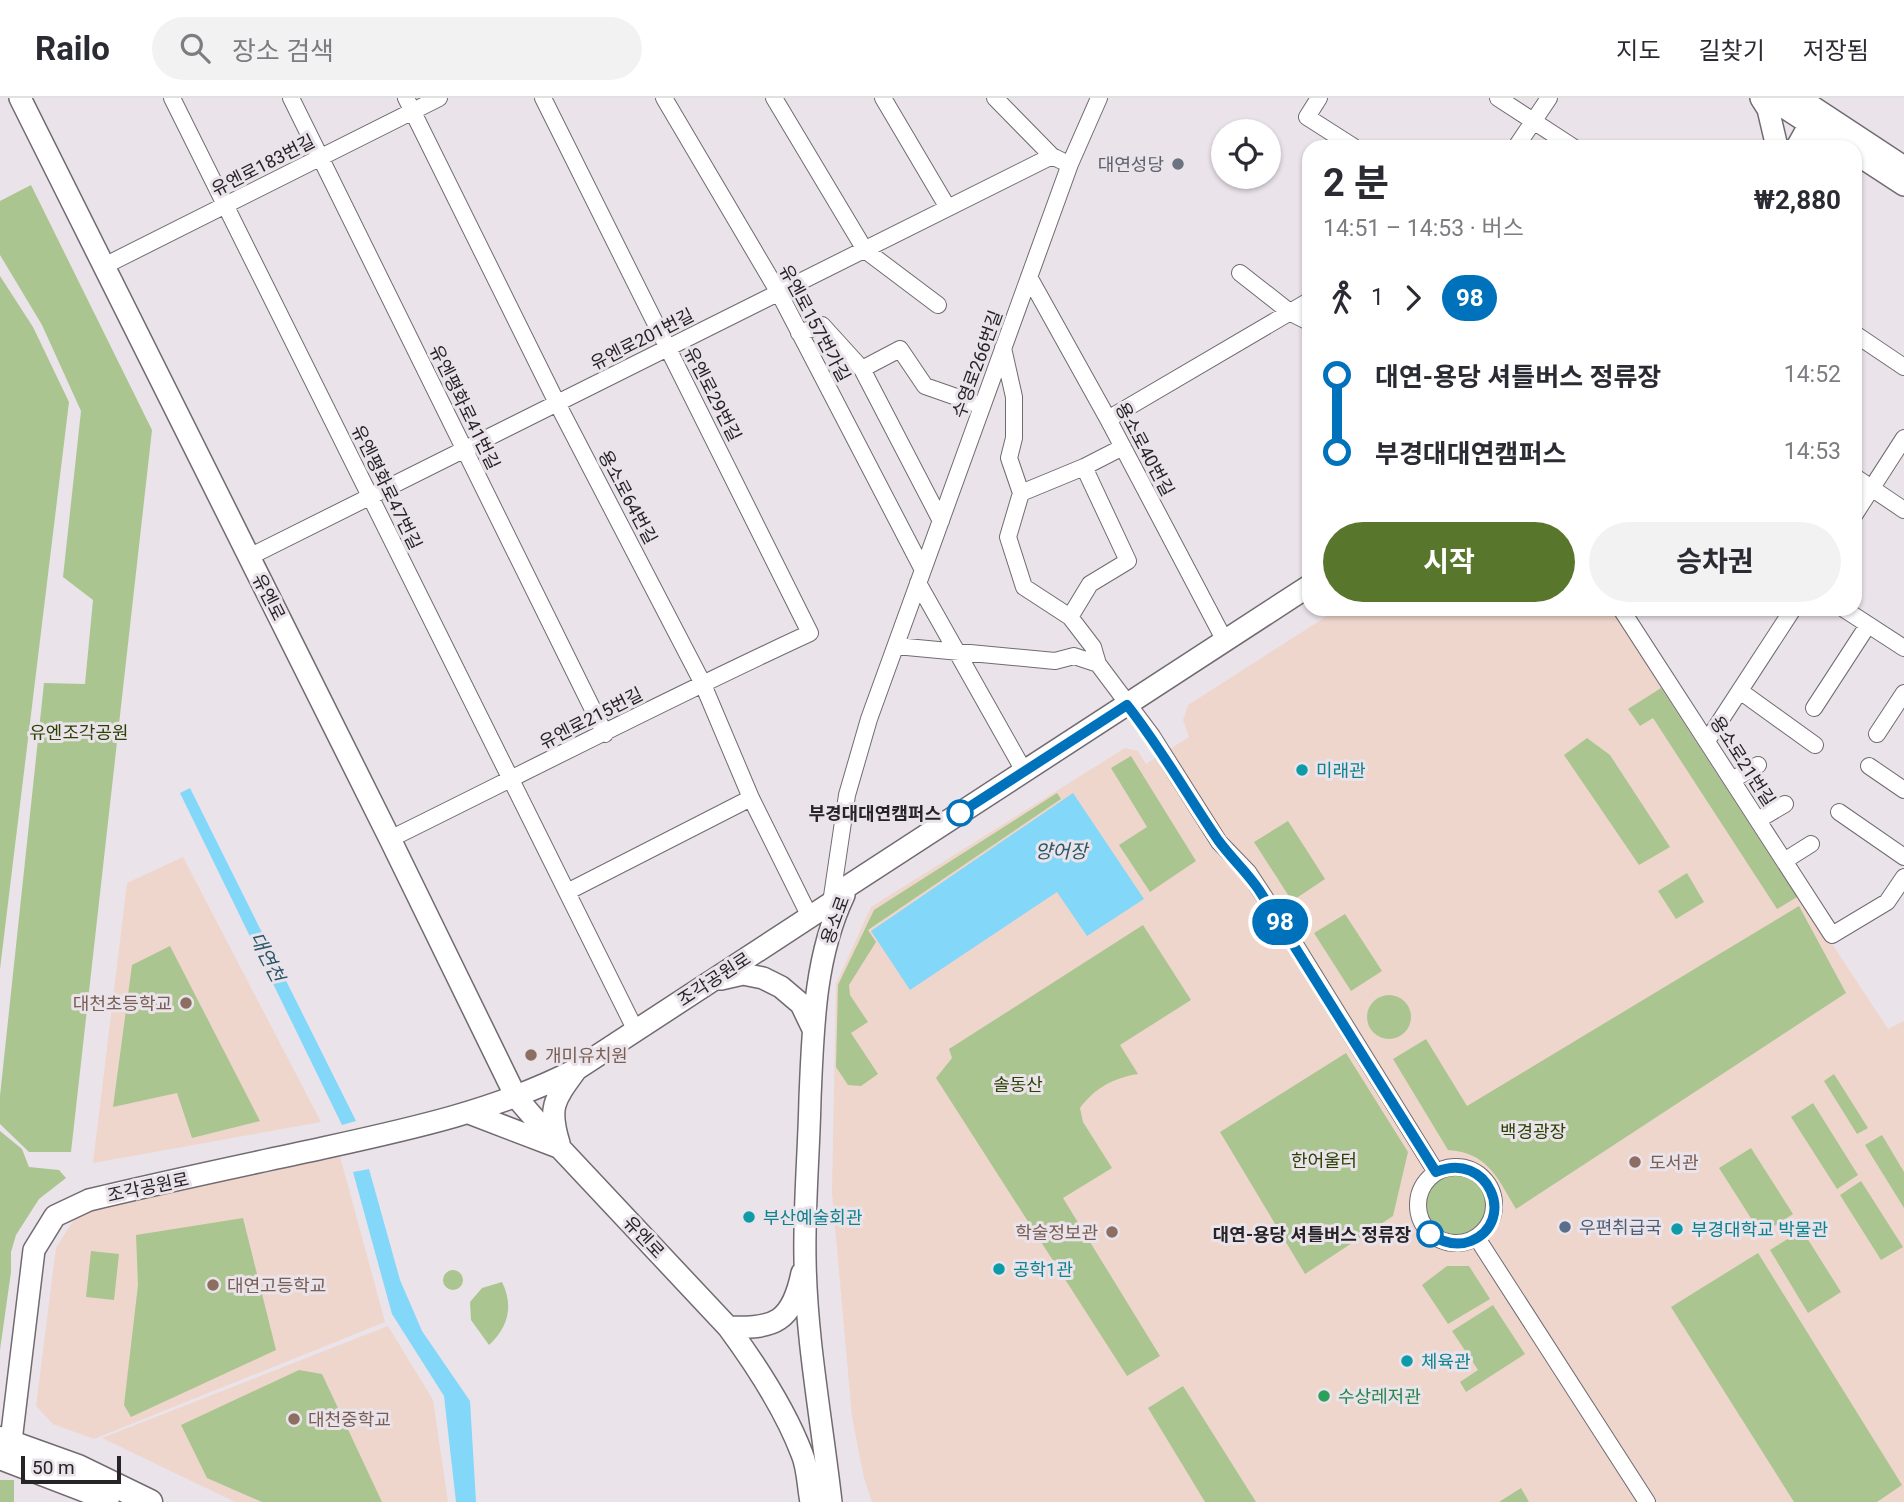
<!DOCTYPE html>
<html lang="ko">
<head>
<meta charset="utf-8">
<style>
	body { margin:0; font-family:Roboto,"Noto Sans KR",sans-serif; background:#f2f2f3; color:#2b2b33; height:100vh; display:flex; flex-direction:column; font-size:26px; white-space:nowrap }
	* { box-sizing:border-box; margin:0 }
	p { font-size:23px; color:#7c7c81 }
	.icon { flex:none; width:38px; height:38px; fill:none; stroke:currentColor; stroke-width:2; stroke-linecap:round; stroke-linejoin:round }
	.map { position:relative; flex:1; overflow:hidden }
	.panel { position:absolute; left:1302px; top:42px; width:560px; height:476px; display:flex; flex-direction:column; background:#fff; border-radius:21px; box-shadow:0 2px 5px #0004 }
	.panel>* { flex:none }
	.badge { padding:0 14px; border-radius:23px; font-size:24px; line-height:46px }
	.tools { position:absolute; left:1211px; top:21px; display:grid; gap:14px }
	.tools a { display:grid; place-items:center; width:70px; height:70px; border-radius:50%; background:#fff; box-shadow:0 2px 5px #0004; font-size:35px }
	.scale { position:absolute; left:21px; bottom:18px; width:100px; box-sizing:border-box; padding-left:7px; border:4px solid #262426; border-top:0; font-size:19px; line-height:24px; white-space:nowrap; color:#262426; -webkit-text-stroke:5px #eae3ea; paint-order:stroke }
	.map>.badge { position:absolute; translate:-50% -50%; box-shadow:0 0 0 4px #fff }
	.legs { display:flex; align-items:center; gap:10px; height:77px; padding:0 21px; font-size:23px }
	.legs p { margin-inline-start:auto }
	.headline { display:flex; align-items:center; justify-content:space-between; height:119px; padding:0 21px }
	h1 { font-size:38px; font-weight:700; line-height:52px }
	.button { display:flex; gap:14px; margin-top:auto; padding:14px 21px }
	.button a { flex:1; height:80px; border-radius:42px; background:#59772c; color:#fff; font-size:28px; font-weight:700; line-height:80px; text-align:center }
	.button a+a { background:#f2f2f3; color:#2b2b33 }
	ul { padding:0 21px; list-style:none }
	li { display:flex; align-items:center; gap:24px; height:77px; font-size:26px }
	li i { display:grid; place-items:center; width:10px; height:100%; margin:0 9px; background:currentColor }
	li i::after { content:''; width:18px; height:18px; margin:-9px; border:5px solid; border-radius:50%; background:#fff }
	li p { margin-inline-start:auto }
	li:first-child i { background:linear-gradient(#0000 50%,currentColor 0) }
	li:last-child i { background:linear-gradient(currentColor 50%,#0000 0) }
	header { display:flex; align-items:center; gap:42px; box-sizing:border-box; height:98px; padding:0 35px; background:#fff; border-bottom:2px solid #e1e1e2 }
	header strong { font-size:33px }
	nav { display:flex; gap:38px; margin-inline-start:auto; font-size:24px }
	.search { width:490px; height:63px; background:#f2f2f3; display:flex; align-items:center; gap:18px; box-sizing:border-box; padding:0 24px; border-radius:38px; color:#7c7c81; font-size:26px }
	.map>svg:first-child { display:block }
</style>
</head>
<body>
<header>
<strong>Railo</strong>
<div class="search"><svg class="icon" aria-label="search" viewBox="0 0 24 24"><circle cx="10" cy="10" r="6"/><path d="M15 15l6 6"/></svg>장소 검색</div>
<nav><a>지도</a><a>길찾기</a><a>저장됨</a></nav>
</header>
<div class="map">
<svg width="1904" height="1404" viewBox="0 0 1904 1404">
	<rect width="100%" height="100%" fill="#eae3ea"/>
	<path fill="#eed6cc" d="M1338,511H1612L1888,931L1904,923V1404H872L864,1380L852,1319L832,1095L836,886L871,809L1125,650L1138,653L1146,666L1189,639L1183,622L1188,607Z
		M183,759L321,1024L93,1065L127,785Z
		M338,1051L385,1224L94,1341L53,1326L36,1308L56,1150L75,1120L100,1105Z
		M388,1228L433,1302L448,1404H235L102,1340Z"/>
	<path fill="#abc590" d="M31,87L152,332L71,1054H29L0,1026V998L44,585L85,586L93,502L63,479L81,313L42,227L0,157V103Z
		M0,178L33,229L69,304L0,871Z
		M1661,590L1797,799L1777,811L1653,620L1640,628L1628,611Z
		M1587,640L1610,657L1670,749L1639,767L1564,657Z
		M1131,658L1196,763L1150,794L1119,747L1147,729L1111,670Z
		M1057,695L1061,701L868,832L876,844L849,887L850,897L868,924L851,935L878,976L861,988L848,987L836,969L838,887L874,812Z
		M1288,723L1325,781L1292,803L1254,744Z
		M1687,775L1704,804L1676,821L1658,793Z
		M1799,808L1846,895L1516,1111C1497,1079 1488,1055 1448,1052L1393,961L1426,941L1467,1008Z
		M1345,816L1382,873L1351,893L1314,835Z
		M1143,827L1191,902L1120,947L1138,976C1113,980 1095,990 1080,1010L1083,1024L1112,1070L1063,1100L1160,1258L1127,1278L936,980L952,960L949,951Z
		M170,848L260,1023L192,1040L177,995L113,1009L132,867Z
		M1367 919a22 22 0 1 1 44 0a22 22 0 1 1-44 0Z
		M1346,955L1408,1054L1393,1118L1305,1176L1220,1034Z
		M1834,976L1868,1030L1857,1036L1824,983Z
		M1813,1005L1858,1077L1837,1091L1791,1019Z
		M0,1033L22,1051L29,1069L59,1072L66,1080L39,1101L16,1137L11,1154V1174L0,1252Z
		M1882,1037L1904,1074V1110L1865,1047Z
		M1751,1050L1793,1116L1761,1136L1719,1070Z
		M1426 1106a30 30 0 1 1 60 0a30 30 0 1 1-60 0Z
		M1861,1083L1903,1149L1881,1162L1840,1097Z
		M243,1120L276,1252L131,1319L124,1307L138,1187L136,1137Z
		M1802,1132L1841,1194L1808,1215L1770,1152Z
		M91,1153L119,1156L114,1202L86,1199Z
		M1758,1155L1902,1387L1877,1404H1794L1671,1209Z
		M1447,1168H1469L1490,1201L1448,1226L1422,1187Z
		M443 1182a10 10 0 1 1 20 0a10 10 0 1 1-20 0Z
		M502,1184C514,1208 508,1230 489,1247L471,1222L470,1204L482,1190Z
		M1493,1207L1525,1256L1466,1294L1460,1284L1478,1272L1452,1233Z
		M299,1272L322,1276L382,1404H262L207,1380L181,1327Z
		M1183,1288L1256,1404H1205L1148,1310Z
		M0,1382H14V1404H0Z
		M1521,1390L1529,1404H1499Z"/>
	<path fill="#83d7f8" d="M190,690L356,1023L342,1027L180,695Z
		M1073,695L1144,801L1087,838L1057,794L910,892L871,833Z
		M369,1071L400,1182L422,1233L470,1303L476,1404H456L444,1298L392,1216L353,1074Z"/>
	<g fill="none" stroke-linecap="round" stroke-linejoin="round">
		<g stroke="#716b71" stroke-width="18">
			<path id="minor" d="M172,0L635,931
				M291,0L605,636
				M406,0L557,305L702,584L751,700L810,819
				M664,0L779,195L923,472
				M774,0L865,152L938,207
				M883,0L948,110
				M995,0L1052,58L1062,63
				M1319,0L1307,19L1354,49
				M1498,0L1573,49
				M1516,49L1549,0
				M104,168L439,0
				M1240,175L1291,215L1309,224
				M1029,179L1108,321L1225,543
				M799,235L822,227L862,271L941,423
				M1855,236L1904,269
				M1003,250L1014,299V340L1009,360L1021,395L1008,439L1024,489L1070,519L1093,549L1098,566L1152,638L1219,744L1248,774L1283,827L1436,1074
				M862,271L900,251L925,288L982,308
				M1108,321L1309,203
				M1855,379L1904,412
				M1021,395L1084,369L1123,349
				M1855,416L1904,340
				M249,459L1052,58
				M918,485L1024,673
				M1621,511L1832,837L1887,804L1904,779
				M1844,511L1904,550
				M1070,519L1090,486L1128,463L1084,369
				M896,548L1055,563L1074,558L1098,566
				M1740,593L1815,647
				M1814,610L1868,527
				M1877,636L1904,595
				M1707,643L1793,511
				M1869,668L1904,692
				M1732,682L1758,667
				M1839,714L1904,759
				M1758,722L1785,706
				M390,741C530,672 669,600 810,535L543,0
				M1784,763L1811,746
				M567,794L751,700
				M831,805L847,697L869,621L1070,66L1099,0
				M1418 1107a38 38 0 1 1 76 0a38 38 0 1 1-76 0Z
				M1477,1140L1647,1404"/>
		</g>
		<g stroke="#716b71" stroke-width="24">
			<path id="secondary" d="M20,0L390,741L516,999L560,1050L728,1229C756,1267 785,1311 802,1356C808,1370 808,1389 811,1404
				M1761,0L1768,11L1777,49
				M1770,0L1845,49
				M1799,0L1904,69
				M1797,49L1810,26
				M1855,55L1904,87
				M721,881L743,876L763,880L781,889L801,906L813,931
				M469,1015L558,1049
				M559,1045C548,1009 554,1002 576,972
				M728,1229C775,1231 792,1224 802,1175
				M11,1343L34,1152L55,1118L89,1102C167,1083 245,1067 323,1050C410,1031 498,1012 577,971L831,805L848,788L1309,488
				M831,1404C822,1324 806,1241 805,1160C804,1107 809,1053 810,1000C813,932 814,860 844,797"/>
		</g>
		<g stroke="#716b71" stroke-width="27">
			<path id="trunk" d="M0,1341L78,1369L150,1404
				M0,1359L107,1400"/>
		</g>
		<use href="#minor" stroke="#fff" stroke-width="16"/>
		<use href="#secondary" stroke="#fff" stroke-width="21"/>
		<use href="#trunk" stroke="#fff" stroke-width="24"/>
	</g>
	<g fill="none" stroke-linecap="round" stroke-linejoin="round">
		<g stroke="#fff" stroke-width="16">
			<path id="line-1" d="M960,715L1127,607C1161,650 1187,697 1218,742C1231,760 1247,774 1259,792L1436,1074C1488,1052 1518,1123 1471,1143C1456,1149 1442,1144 1430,1136"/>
		</g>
		<use href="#line-1" stroke="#0072bc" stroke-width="10"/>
	</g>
	<circle fill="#6b7280" stroke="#eae3ea" stroke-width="2.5" cx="1178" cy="66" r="7"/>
	<g fill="#0f9aa8" stroke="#eae3ea" stroke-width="2.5">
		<circle cx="1302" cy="672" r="7"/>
		<circle cx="749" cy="1119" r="7"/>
		<circle cx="1677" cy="1131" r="7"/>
		<circle cx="999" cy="1171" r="7"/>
		<circle cx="1407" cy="1263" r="7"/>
	</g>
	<g fill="#fff" stroke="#0072bc" stroke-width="3.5">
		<circle cx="960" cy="715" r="12"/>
		<circle cx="1430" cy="1136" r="12"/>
	</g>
	<g fill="#8d6e63" stroke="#eae3ea" stroke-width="2.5">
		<circle cx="186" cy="905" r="7"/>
		<circle cx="531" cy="957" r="7"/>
		<circle cx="1635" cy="1064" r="7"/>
		<circle cx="1112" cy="1134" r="7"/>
		<circle cx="213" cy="1187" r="7"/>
		<circle cx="294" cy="1321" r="7"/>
	</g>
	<circle fill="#5c6f8a" stroke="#eae3ea" stroke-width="2.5" cx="1565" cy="1129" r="7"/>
	<circle fill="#2e9e5b" stroke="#eae3ea" stroke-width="2.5" cx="1324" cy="1298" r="7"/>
	<g text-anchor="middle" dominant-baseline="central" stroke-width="6" stroke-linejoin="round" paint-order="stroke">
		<g font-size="18" fill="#5b616d" stroke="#eae3ea" text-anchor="end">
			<text x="1164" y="66">대연성당</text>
		</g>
		<g font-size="18" fill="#262426" stroke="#eae3ea">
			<text transform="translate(263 67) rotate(-27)">유엔로183번길</text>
			<text transform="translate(815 225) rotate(62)">유엔로157번가길</text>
			<text transform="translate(642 241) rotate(-27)">유엔로201번길</text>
			<text transform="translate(977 266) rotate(-70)">수영로266번길</text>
			<text transform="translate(713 296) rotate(63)">유엔로29번길</text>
			<text transform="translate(465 309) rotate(64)">유엔평화로41번길</text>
			<text transform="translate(1145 351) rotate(62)">용소로40번길</text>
			<text transform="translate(387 389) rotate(64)">유엔평화로47번길</text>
			<text transform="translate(628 399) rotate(62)">용소로64번길</text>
			<text transform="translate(269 499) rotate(63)">유엔로</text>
			<text transform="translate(591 620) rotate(-27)">유엔로215번길</text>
			<text transform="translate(1743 663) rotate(57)">용소로21번길</text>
			<text transform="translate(835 822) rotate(-70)">용소로</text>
			<text transform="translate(714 881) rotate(-33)">조각공원로</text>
			<text transform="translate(148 1089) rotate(-12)">조각공원로</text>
			<text transform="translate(644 1139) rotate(47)">유엔로</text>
		</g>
		<g font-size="18" fill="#2c4205" stroke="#eae3ea">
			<text x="79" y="634">유엔조각공원</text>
			<text x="1018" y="986">솔동산</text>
			<text x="1533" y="1033">백경광장</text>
			<text x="1324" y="1062">한어울터</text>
		</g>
		<g font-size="18" fill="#0d838f" stroke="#eae3ea" text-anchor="start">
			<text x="1316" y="672">미래관</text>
			<text x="763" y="1119">부산예술회관</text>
			<text x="1691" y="1131">부경대학교 박물관</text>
			<text x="1013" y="1171">공학1관</text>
			<text x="1421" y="1263">체육관</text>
		</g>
		<g font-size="18" font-weight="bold" fill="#262426" stroke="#eae3ea" text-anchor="end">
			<text x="941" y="715">부경대대연캠퍼스</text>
			<text x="1411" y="1136">대연-용당 셔틀버스 정류장</text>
		</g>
		<g font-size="18" fill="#785e54" stroke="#eae3ea" text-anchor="start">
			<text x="172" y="905" text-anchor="end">대천초등학교</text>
			<text x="545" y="957">개미유치원</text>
			<text x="1649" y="1064">도서관</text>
			<text x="1098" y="1134" text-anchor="end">학술정보관</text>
			<text x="227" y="1187">대연고등학교</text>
			<text x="308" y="1321">대천중학교</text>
		</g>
		<g font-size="18" fill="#4e5e75" stroke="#eae3ea" text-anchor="start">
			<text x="1579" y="1129">우편취급국</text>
		</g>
		<g font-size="18" fill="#27864d" stroke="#eae3ea" text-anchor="start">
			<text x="1338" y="1298">수상레저관</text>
		</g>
		<g font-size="19" font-style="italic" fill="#285768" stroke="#eae3ea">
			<text x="1061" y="753">양어장</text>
			<text transform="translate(267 859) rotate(63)">대연천</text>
		</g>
	</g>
</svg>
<div class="tools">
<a><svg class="icon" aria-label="locate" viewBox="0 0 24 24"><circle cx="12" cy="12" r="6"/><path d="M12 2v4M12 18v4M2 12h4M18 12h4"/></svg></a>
</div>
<div class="scale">50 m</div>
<b class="badge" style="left:1280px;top:824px;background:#0072bc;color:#fff">98</b>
<section class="panel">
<div class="headline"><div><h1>2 분</h1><p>14:51 – 14:53 · 버스</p></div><b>₩2,880</b></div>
<div class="legs"><svg class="icon" aria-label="walk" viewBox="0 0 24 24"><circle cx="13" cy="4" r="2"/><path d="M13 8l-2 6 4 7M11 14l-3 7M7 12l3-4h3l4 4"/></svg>1<svg class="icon" aria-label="forward" viewBox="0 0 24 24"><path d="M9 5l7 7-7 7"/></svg><b class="badge" style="background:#0072bc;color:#fff">98</b></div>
<ul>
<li><i style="color:#0072bc"></i><b>대연-용당 셔틀버스 정류장</b><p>14:52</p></li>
<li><i style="color:#0072bc"></i><b>부경대대연캠퍼스</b><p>14:53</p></li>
</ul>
<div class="button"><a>시작</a><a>승차권</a></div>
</section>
</div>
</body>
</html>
